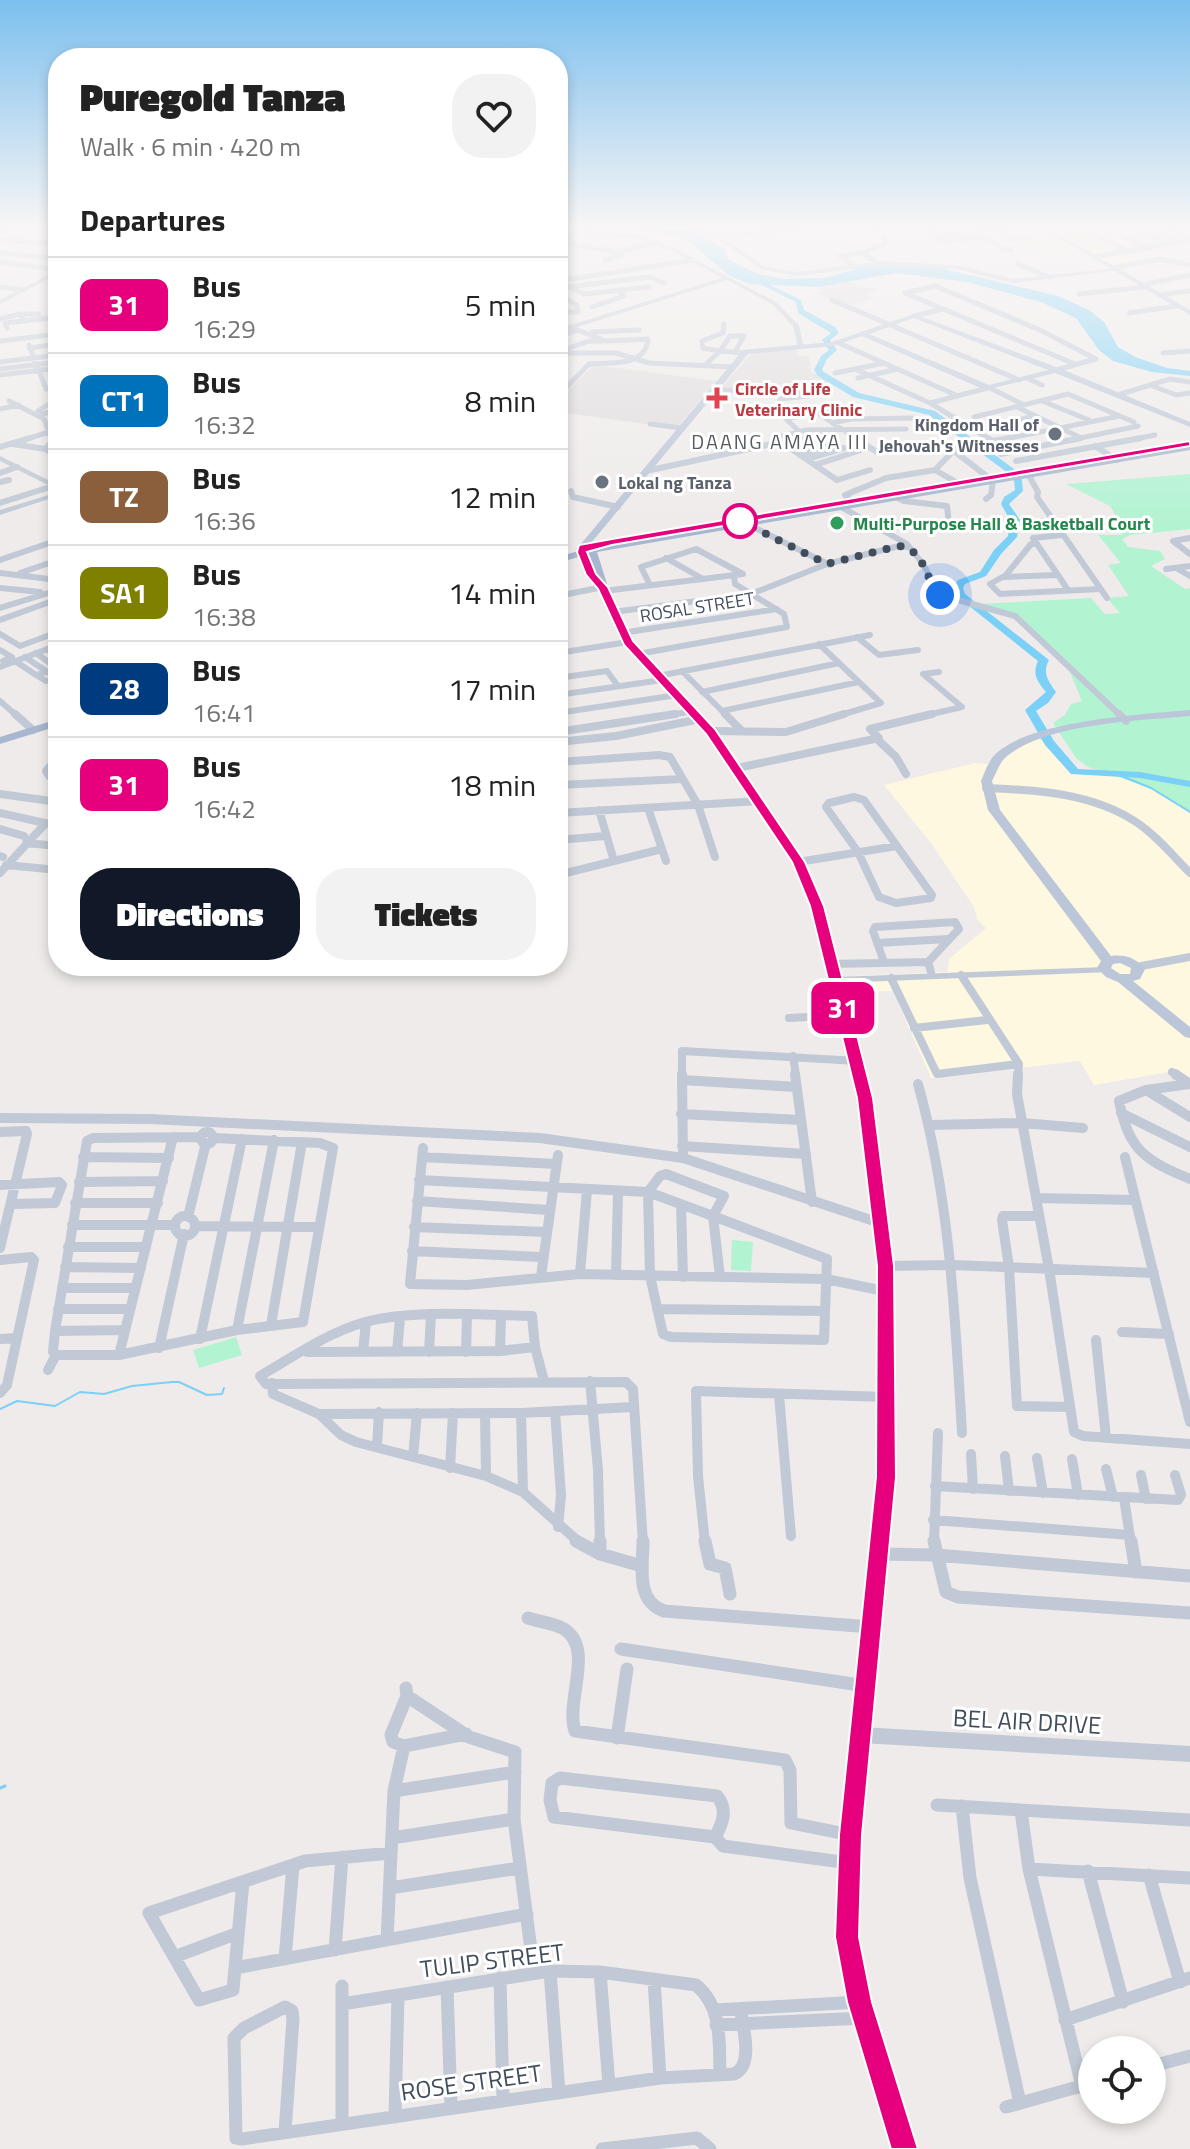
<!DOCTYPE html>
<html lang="en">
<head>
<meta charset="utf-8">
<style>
	body { margin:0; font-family:"Titillium Web",sans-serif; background:#f2f2f2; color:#222; height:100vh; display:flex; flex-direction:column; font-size:30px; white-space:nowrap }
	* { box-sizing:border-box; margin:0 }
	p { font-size:26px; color:#767676 }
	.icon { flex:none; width:44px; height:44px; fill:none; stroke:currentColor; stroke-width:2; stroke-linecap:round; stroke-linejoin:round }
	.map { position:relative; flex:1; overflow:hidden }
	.drawer { position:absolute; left:48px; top:48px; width:520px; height:928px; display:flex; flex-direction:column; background:#fff; border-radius:32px; box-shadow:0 4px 12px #0003 }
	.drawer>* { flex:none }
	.badge { padding:0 16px; border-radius:12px; font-size:28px; line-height:52px }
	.fabs { position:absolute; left:1078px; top:2036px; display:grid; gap:16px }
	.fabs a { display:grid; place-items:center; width:88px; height:88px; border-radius:50%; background:#fff; box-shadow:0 4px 12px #0003; font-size:40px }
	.you { position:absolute; width:40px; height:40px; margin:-20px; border:6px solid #fff; border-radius:50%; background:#1a73e8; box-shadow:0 0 0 12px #1a73e833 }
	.map>.badge { position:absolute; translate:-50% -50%; box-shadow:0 0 0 4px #fff }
	h2 { padding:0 32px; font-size:30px; line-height:72px }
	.round { display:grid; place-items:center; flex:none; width:84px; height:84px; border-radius:32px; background:#f2f2f2 }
	.head { display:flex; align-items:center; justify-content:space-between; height:136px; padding:0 32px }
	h1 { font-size:38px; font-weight:800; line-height:60px }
	.button { display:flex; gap:16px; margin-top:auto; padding:16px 32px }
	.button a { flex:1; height:92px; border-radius:32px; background:#111827; color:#fff; font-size:32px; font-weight:800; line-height:92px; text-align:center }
	.button a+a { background:#f2f2f2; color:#222 }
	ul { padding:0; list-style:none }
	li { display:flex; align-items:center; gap:24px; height:96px; padding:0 32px; border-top:2px solid #e0e0e0 }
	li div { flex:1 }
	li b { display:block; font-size:30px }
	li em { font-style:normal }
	li .badge { min-width:88px; font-weight:700; text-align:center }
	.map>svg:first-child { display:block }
</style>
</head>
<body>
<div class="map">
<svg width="1190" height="2149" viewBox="0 0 1190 2149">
	<rect width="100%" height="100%" fill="#efebeb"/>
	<path fill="#fef8e0" d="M1056,226H1134L1141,228L1089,237L1133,264H1106Z
		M1047,239L1065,242L1081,251L1055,257L1039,251L1029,252L1021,243Z
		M1033,734L1043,742L1049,741L1075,772L1119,775L1151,788L1190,812V1081L1175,1071L1094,1085L1080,1061L931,1078L893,991L855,992L851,976L947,972L950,958L986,928L977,919L974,907L931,843L884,785L975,763L987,764L1006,745Z"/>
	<path fill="#e0dcdd" d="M847,282L878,290L864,294L874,299L845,305L818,293L823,292L819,287Z
		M796,349L797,355L809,356L811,372L828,381L826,387L809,386L810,391L719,390L753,352Z
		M594,365L717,381L676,428L558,412V400Z"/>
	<path fill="#b2f3d2" d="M1190,474V529L1130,535L1122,539L1128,547L1160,551L1165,559L1151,566L1185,589L1190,588V812L1151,788L1088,767L1076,758L1053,723L1065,715L1071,704L1082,701L1067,665L1015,616L979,604L1091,598L1105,614L1120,613L1107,598L1129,596L1108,565L1121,563L1098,535H1121L1124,529L1110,506L1066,484Z
		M732,1240L753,1242L751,1271L731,1270Z
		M236,1337L242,1355L199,1368L193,1350Z"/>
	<path fill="#7ad0f6" d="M613,226H665L695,232L724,249L728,259L741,266L758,274L784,279L824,278L868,266L894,265L939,268L1058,296L1089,310L1104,322L1118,347L1135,357L1167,368L1190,371V376L1152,372L1113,361L1099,350L1076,318L1041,302L1008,293L967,282L896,273L819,287L749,284L730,276L688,241L665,233Z"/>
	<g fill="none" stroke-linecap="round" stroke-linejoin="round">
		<path stroke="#7ad0f6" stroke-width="2" d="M1119,775L1151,788L1190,812
			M0,1409L17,1401L55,1406L80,1392L104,1394L132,1386L172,1382H179L207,1395L222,1394L224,1388"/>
		<path stroke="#7ad0f6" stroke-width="3" d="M0,1788L5,1786"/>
		<path fill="#7ad0f6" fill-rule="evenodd" d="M747,276H751L801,300L804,310L835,327L839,333L830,340L837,350L827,359L822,370L824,372L859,393L935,411L1014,469L1022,480L1023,491L1009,504L1020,520L1017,537L1001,554L986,576L965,584L963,588L965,594L1049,660C1042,674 1048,680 1056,692L1048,703L1036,711L1054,741L1078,769L1140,772L1190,781V787L1140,778L1071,774L1045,745L1025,710L1046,692C1037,681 1032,674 1038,661L958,597L953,588L958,580L980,572L994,550L1008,536L1010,520L1001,504L1004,497L1015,490L1014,480L1008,473L929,415L853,397L818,376L814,370L821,356L829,350L822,340L831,333L798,313L796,302L747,278Z"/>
		<path stroke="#c0c9d5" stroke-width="5" d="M698,226L709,228
			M958,226L925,230L944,241L984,237
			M1165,226L1190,238
			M1186,226L1190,228
			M995,229L1012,239L1029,238
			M582,230L561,242L616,252L655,243
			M1150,230L1176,241
			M0,233L16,226
			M980,234L1004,249L1012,250
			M1142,234L1161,241
			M717,236L831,226
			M933,236L1027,226
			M1124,237L1150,248
			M1102,239L1127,250
			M0,240L58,244
			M0,253L58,259
			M861,253L885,244L884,237L872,226
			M1094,257L1190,240
			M605,260L622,255
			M0,262L58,270
			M1018,264L1049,277
			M855,266L840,256L864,253L877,263
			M1113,268L1160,259L1190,265
			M570,279L693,260
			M1142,285L1190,275
			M568,286L584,294L649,287
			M0,287L23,290
			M558,288L650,277L664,283
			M905,293L935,286L1040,330L1096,359
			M905,293L1075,364
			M1079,294L1145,287
			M558,295L577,305L578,312H558
			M1159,295L1190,291
			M832,300L1019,380
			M592,307L624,296L619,290
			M1129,313L1177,306
			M914,316L943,309
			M558,318L561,321L558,322
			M0,319L19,314
			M25,321L19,314H39
			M7,328L5,323L58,317
			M592,332L639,330
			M558,336L578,330
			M0,341L58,334
			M839,343L958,396
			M29,345L46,389L58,390
			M29,348L58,344
			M735,352L744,336H730L720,351L745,353
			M558,353H570L566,349L589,341H602
			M570,353H616L649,363L733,367
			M1163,353L1190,351
			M0,362L58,355
			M884,363L855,369L930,403L988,388
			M705,365L720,351L703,348L702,341L723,333L724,324
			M0,369L58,362
			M1056,370L1096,359
			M835,373L855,369
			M0,375L58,368
			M858,378L898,369
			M1027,378L1042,385
			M1150,385L1170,379L1190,382
			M990,388L1024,405
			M715,390L808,392
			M561,393L589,364C611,362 645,368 648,339L606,341L570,327
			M1118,395L1150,385L1176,395L1190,393
			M780,399L816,395
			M9,401L44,419L52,440
			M1042,401L1089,420
			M930,403L991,440
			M1017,407L1079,437
			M0,409L19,405
			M836,409L818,413L858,440
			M38,411L49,404
			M42,414L58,410
			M799,416L786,419L800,432
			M974,417L1068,394L1134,422
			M832,423L851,419L913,418
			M650,424L682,428
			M976,431L1034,416
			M24,440L58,429
			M777,440L775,438L806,430L906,429
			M800,440L820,434
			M1000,440L1120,416
			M1071,440L1138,426
			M1130,440L1155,435"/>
		<path stroke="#c0c9d5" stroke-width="6" d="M777,438L781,442
			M855,438L877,452
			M987,438L993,441L1010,438
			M781,442L837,480L870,470
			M13,444L45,449L58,457
			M785,444L807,438
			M945,444L993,481L991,495L986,499
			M1095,446L1117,460
			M0,447L30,438
			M45,449L52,442L51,438
			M1001,454L1081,438
			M800,455L835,444
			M807,459L844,448
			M1016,461L1141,438
			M815,465L867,448
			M935,470L963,486
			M646,471L781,442
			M1027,472L1038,492L1037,497L1107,598
			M0,473L17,467
			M0,482L9,480
			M571,491L573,497L618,507
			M891,495L904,501L947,506L949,524
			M0,503L53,486
			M854,504L845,495L886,478L935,470L955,449
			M841,507L907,544L923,564L940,595L1015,616L1121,716
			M741,521L830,565
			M1030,527L1034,522L1052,521
			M1062,535L1033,538L1068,590
			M1190,538L1173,541L1190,554
			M1037,544H1031L1006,575L990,584L1000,594L1100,589
			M666,558L703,579
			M0,560L58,540
			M1176,568L1190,576
			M1166,569L1190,566
			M0,573L49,579L58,577
			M20,573L58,560
			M1004,577L1058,575
			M0,588L40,592
			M604,591L743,574L696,549L641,567L650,585
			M558,596L603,587
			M0,608L58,590
			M613,612L751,594L827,564L899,546L906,547
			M0,620L58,599
			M558,627L562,640
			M622,633L777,609
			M0,634L20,646L58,632
			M857,637L879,655L918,650
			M819,644L881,703L837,716
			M47,649L58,657
			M0,650L12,657L3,661
			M36,653L58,669
			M558,653L628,642
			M638,654L787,627L784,614L735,584L734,576
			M25,657L49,673
			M15,661L36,675
			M0,667L58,645
			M58,668L36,675L46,681L58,680
			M682,671L727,716
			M658,676L870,635
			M558,678L607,671L618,686
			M702,692L839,663
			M558,695L662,680
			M0,701L17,716
			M722,711L859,682
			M558,713L677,695
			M665,716L693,711
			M923,716L962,707L923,674L939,672"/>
		<path stroke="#c0c9d5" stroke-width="8" d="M15,714L33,730
			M725,714L741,730
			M1119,714L1126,721
			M711,731L786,732L844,714
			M558,732L675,714
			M877,739L896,757L906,774
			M558,742L616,736L700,719
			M558,762L659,755L670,757L698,805L715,857
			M737,768L879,738L870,729L932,714
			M49,776L46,771L58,757
			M558,785L682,779
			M986,788C1037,790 1092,793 1136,822C1156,835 1173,856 1190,873
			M0,794L58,802
			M854,797L864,800L932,895L931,898L896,903L879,897L858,852L826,807L829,803Z
			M648,808L666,861
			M599,810L614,861
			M0,813L58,826
			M558,813L760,801
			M0,829L24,836
			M558,840L605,836
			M26,843L58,846
			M0,856L3,857
			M798,862L897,846
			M6,865L58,870
			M0,873L44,825
			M558,875L662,849
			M877,943L948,939
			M884,962L873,931L875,927L955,922L959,929L928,962L931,972
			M832,964L928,962
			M1136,967L1190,957
			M961,975L1019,1064L1018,1076
			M891,978L937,1074L1019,1064
			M789,1018L845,1015
			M914,1028L987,1020
			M793,1056L796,1076
			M1172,1072L1178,1076
			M682,1076V1051L857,1061"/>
		<path stroke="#c0c9d5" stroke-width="10" d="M682,1074L683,1158
			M795,1074L812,1202
			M1018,1074L1017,1094L1049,1269L1074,1432L1083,1436L1190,1444
			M1175,1074L1190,1084
			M682,1080L797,1087
			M918,1084C950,1199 955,1315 962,1433
			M1189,1084L1146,1090L1119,1101C1129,1151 1145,1160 1190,1179
			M1146,1090L1190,1117
			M1121,1113L1190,1147
			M681,1114L801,1120
			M0,1118L149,1119L540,1138L683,1158L880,1223
			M931,1125L1022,1123L1083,1128
			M0,1132L26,1131L27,1134L0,1248
			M201 1138a6 6 0 1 1 12 0a6 6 0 1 1-12 0Z
			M682,1146L806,1154
			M423,1148L410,1284L467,1285L580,1274L826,1279L884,1291
			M83,1157L169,1158
			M422,1157L556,1164
			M1125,1157L1190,1422
			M419,1180L648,1192
			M79,1182L163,1181
			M0,1185L59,1182L62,1185L55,1203L12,1204
			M648,1192L713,1216
			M648,1192L650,1276L663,1334L671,1337L824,1340L827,1259L713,1216
			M648,1192L660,1176L666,1174L724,1196L713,1216
			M1036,1198L1135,1200
			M417,1201L549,1210
			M75,1203H158
			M681,1205L683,1277
			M713,1216L720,1277
			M1039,1216H1003L1002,1220L1009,1267L1017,1406L1068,1407
			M175 1226a10 10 0 1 1 20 0a10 10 0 1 1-20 0Z
			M188,1217L206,1143
			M72,1225H174
			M197,1226L319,1227
			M414,1227L546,1232
			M68,1247H146
			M412,1251L542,1257
			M0,1260L31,1257L34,1260L7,1385L0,1393
			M885,1266L952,1265L1154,1273
			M65,1267L141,1268
			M580,1274L587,1190
			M616,1275L618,1193
			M541,1276L558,1155
			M62,1288H135
			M58,1309H130
			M657,1309L825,1311
			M271,1325L302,1142
			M237,1330L274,1140
			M55,1331L125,1330
			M1122,1332L1169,1334
			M0,1339L17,1338
			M200,1339L242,1139
			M1096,1340L1106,1438
			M159,1348L184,1234
			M500,1351L501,1316
			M307,1352L500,1351L535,1347
			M363,1352L366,1322
			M397,1352L400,1318
			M429,1352L431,1315
			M466,1352L467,1316
			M56,1355H119L237,1330L303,1322L333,1148L320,1143L214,1138
			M119,1355L173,1137
			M48,1370L56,1355L53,1352L55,1331L87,1141L93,1138L200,1137
			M544,1381L535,1347L532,1316C480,1315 415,1309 365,1322C327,1333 293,1357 260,1376L266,1384L626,1382L633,1389L643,1543
			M590,1381L598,1470L600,1543
			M272,1383L273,1394L319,1414L521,1413L632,1407
			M779,1395L791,1536
			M555,1411L561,1495L558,1527
			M485,1413L486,1476
			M521,1413L523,1492
			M319,1414L341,1435L356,1442L486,1476L523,1492L580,1543
			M377,1447L379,1412
			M971,1454L973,1489
			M1005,1456L1009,1491
			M413,1457L417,1413
			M1037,1458L1043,1493
			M1072,1459L1078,1495
			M450,1468L453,1413
			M1106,1469L1113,1497
			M1141,1475L1146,1499
			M935,1486L1178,1500L1181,1495L1175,1475
			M1124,1498L1131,1543
			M933,1520L1130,1535
			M705,1543L698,1476L696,1391L886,1397
			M934,1543L938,1433"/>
		<path stroke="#c0c9d5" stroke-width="13" d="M576,1541L600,1554L642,1566
			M600,1541V1554
			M643,1541C643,1566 635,1601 664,1611L871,1627
			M705,1541L710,1564L725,1568L730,1594
			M934,1541L946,1592L958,1597L1190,1613
			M1131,1541L1136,1572
			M879,1554L936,1555L1190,1576
			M528,1618C540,1622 554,1623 564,1629C595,1648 565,1701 575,1731L785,1760L790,1770L791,1823L851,1835
			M621,1649L866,1686
			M406,1688L407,1696L469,1737L515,1752L514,1819L534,1973
			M407,1696L391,1735L393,1742L404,1746L466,1734
			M617,1738L627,1669
			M560,1778L717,1796C728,1809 723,1823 715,1837L554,1817L550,1800L552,1783Z
			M394,1791L515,1772
			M937,1805L1190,1820
			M962,1806L970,1878L1020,2103
			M1021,1811L1029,1869L1082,2086
			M715,1837L723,1846L849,1863
			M392,1838L514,1819
			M1029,1869L1190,1878
			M1088,1871L1123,2002
			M1149,1875L1180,1982
			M243,1882L233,1990L199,2000L149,1913L305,1861L391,1853
			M390,1888L519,1868
			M387,1940L394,1791L404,1746
			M335,1950L342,1857
			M174,1957L238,1933
			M285,1959L293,1865
			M235,1968L527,1914
			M550,1971L559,2093
			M600,1972L609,2085
			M500,1978L503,2099
			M654,1979L660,2078
			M342,1986V2124
			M447,1987L451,2107
			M342,2004L550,1971L600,1972L696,1985C723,2007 719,2043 720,2075
			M715,2010L860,2002
			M1065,2020L1190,1978
			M716,2025L864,2018
			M1152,2066L1190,2056
			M1006,2107L1092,2083
			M395,2117L398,1995
			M285,2132L293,2019L292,2011L285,2007L244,2028L234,2038L236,2138L242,2139L660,2078L734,2074C754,2065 743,2029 741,2011
			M602,2149L697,2138L710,2149"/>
		<path fill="#c0c9d5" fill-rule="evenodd" d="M558,226L639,235L674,248L776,302L799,325L803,345L798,346L793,326L772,304L727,280L558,333V329L722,278L670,250L638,239L558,230Z
			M677,226H685L719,235L765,267L797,272L885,261L961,266L1013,279L1117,268L1120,270L1013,283L961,270L885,265L797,276L761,269L715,237Z
			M58,270V274L0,304V300Z
			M0,456L58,485V490L0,461Z
			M58,492V496L0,515V510Z
			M1106,967L1112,970L1110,972L836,983L830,980L836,977Z
			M861,1727L1190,1746V1762L861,1743L855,1741L852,1735L855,1729Z"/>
		<path fill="#bbc6d8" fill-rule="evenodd" d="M1038,226H1045L1190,310V315Z
			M914,314L1059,368L1190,422V427L1055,373L985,390L862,336L833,346L748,354L586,549H580V545L743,350L832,342ZM914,318L1048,370L989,385L869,334Z
			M1190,710V716C1139,721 1042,723 1004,759C999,764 996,774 992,781L1000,810L1111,956C1125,954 1136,958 1145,969L1140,979L1133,981L1190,1027V1038L1185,1037L1118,982L1106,977L1097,968L1101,961L988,810L981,781C984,774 987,765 992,758C1020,721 1145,714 1190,710ZM1120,963L1131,968L1130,974H1120L1111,968L1113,964Z"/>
		<path fill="#a7b7cf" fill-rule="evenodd" d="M1190,444V450L597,552L608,587L633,641L715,729L804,862L823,906L872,1098L893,1266L895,1477L859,1854L858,1937L871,2002L916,2149H892L849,2002L836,1937L839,1854L877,1477V1266L858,1098L811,906L792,862L707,733L623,642L598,587L588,554L558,563V557L588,548L590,543L593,542L597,546Z
			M58,719V726L0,744V737Z"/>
	</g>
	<linearGradient id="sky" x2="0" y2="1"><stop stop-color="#7cbfee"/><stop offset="0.43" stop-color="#f8f6f6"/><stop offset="1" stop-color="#f8f6f6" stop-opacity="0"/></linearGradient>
	<rect width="1190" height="527" fill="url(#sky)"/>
	<path fill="#e6007e" stroke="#fff" stroke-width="2" d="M1190,441V446L612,545L587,552L596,574L608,587L633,641L715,729L805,862L824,906L873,1098L894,1266L896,1477L862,1835L859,1937L872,2002L918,2149H891L847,2002L835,1937L839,1835L876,1477L877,1266L857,1098L810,906L792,862L706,734L624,645L598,589L586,575L577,552L579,545L612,539Z"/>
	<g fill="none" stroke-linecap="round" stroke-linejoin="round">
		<path stroke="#424d5b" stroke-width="8" stroke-dasharray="0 14.4" d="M740,521L827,564L899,546C925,549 925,580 940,595"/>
	</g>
	<path fill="#e0444e" stroke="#fff" stroke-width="3" d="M713 386h8v8h8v8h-8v8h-8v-8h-8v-8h8z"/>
	<g fill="#6b7280" stroke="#fff" stroke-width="3">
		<circle cx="1055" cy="434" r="8"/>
		<circle cx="602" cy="482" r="8"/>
	</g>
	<circle fill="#fff" stroke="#e6007e" stroke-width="4" cx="740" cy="521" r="16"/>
	<circle fill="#2e9e5b" stroke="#fff" stroke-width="3" cx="837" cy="523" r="8"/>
	<g text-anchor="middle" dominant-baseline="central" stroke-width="6" stroke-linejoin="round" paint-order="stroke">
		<g font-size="18" font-weight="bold" fill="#be3a42" stroke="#fff" text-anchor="start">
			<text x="735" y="388">Circle of Life<tspan x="735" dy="21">Veterinary Clinic</tspan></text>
		</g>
		<g font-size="18" font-weight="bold" fill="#5b616d" stroke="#fff" text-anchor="end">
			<text x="1039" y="424">Kingdom Hall of<tspan x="1039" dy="21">Jehovah's Witnesses</tspan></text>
			<text x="618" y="482" text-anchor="start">Lokal ng Tanza</text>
		</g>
		<g font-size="18" font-weight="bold" fill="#27864d" stroke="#fff" text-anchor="start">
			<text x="853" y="523">Multi-Purpose Hall &amp; Basketball Court</text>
		</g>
		<g font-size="18" fill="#424d5b" stroke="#fff">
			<text transform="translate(697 607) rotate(-9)">ROSAL STREET</text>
		</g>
		<g font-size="20" letter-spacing="2" fill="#585b61" stroke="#fff">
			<text x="780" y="441">DAANG AMAYA III</text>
		</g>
		<g font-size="24" fill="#424d5b" stroke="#fff">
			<text transform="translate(1027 1721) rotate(3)">BEL AIR DRIVE</text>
			<text transform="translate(492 1960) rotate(-7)">TULIP STREET</text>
			<text transform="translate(471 2082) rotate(-8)">ROSE STREET</text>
		</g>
	</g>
</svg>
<div class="fabs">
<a><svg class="icon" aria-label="locate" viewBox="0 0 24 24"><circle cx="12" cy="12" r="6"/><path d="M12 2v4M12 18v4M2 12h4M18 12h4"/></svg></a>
</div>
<div class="you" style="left:940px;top:595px"></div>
<b class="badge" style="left:843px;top:1008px;background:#e6007e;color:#fff">31</b>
<section class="drawer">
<div class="head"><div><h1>Puregold Tanza</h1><p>Walk · 6 min · 420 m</p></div><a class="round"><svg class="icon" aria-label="heart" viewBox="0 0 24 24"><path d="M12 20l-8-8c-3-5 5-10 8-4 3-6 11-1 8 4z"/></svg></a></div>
<h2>Departures</h2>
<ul>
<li><span class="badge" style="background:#e6007e;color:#fff">31</span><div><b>Bus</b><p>16:29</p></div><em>5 min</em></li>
<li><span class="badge" style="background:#0072bc;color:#fff">CT1</span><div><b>Bus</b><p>16:32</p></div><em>8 min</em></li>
<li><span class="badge" style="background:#8b5e3c;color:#fff">TZ</span><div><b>Bus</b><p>16:36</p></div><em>12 min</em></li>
<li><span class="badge" style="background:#808000;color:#fff">SA1</span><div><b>Bus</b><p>16:38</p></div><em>14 min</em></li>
<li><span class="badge" style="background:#003b80;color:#fff">28</span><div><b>Bus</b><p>16:41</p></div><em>17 min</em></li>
<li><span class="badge" style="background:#e6007e;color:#fff">31</span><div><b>Bus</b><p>16:42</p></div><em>18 min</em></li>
</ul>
<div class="button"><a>Directions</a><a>Tickets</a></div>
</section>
</div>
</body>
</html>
